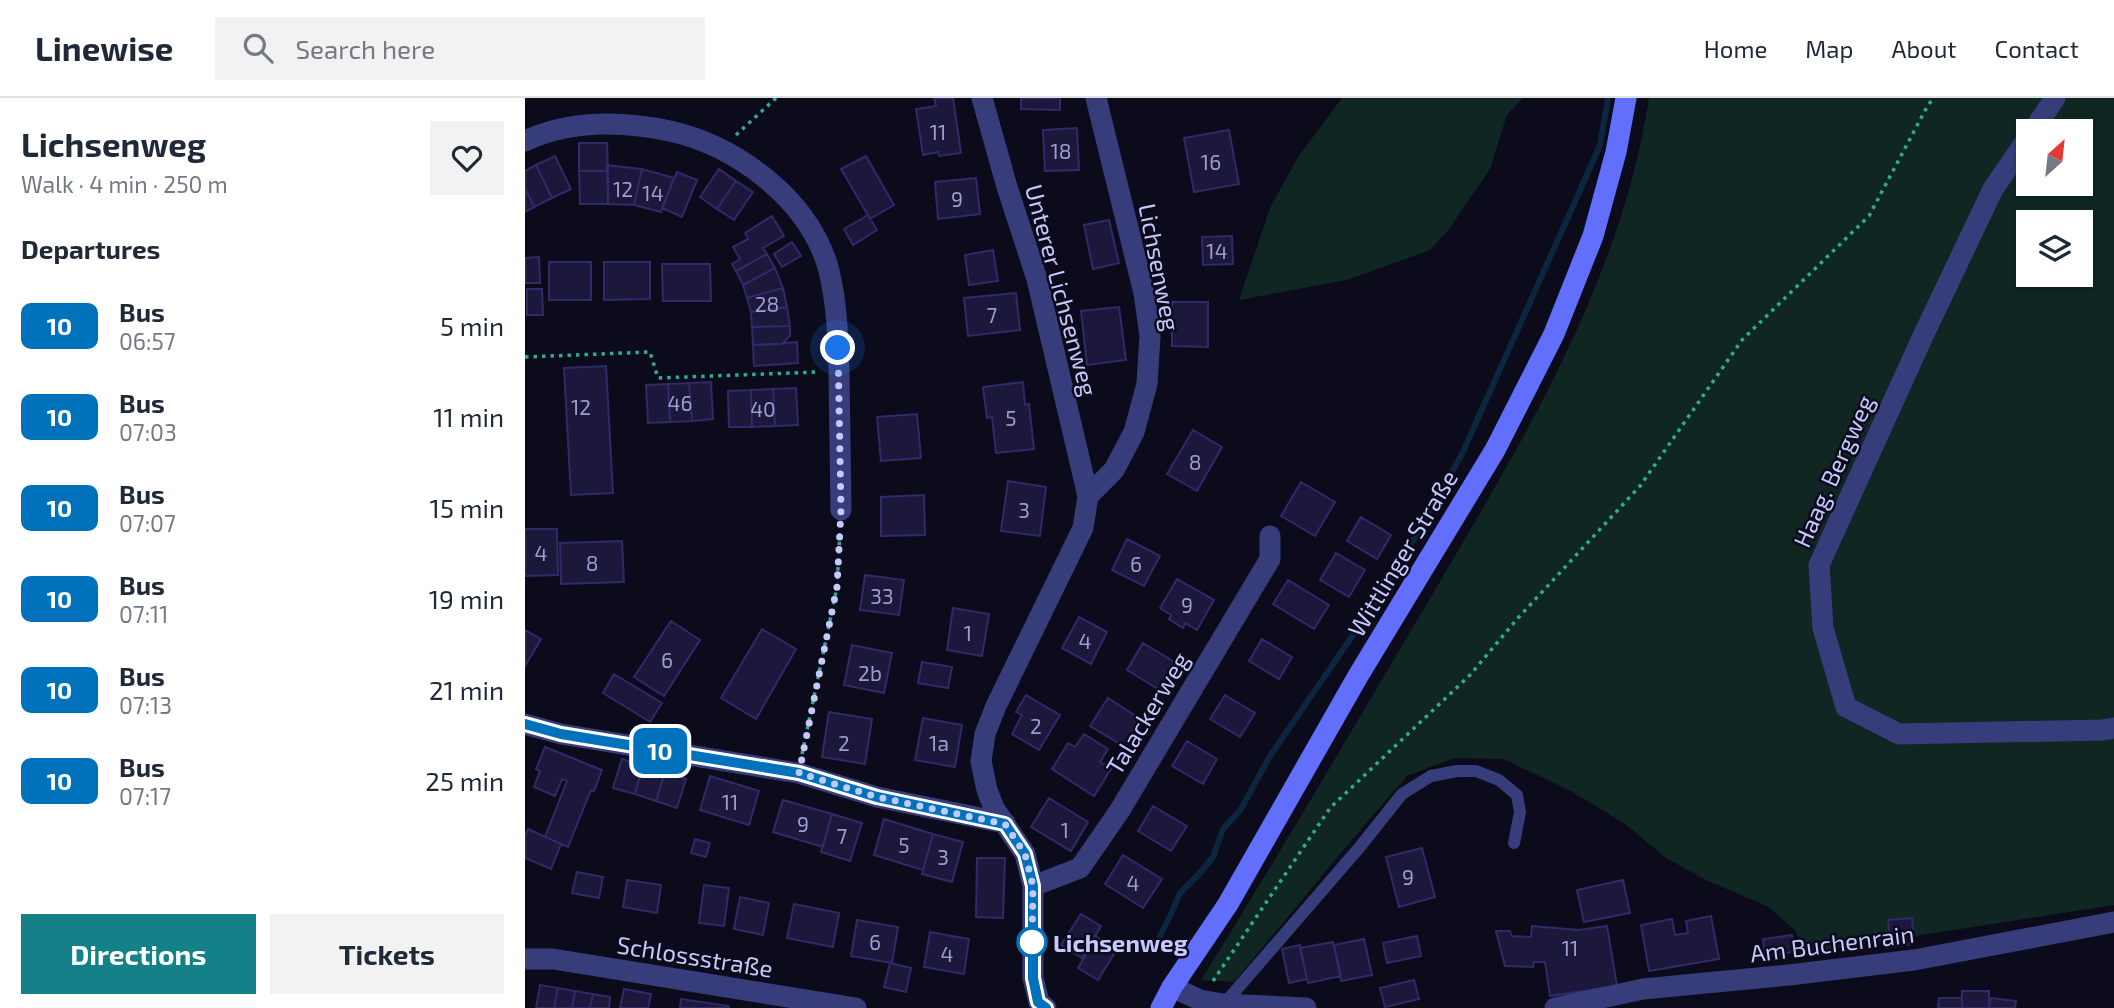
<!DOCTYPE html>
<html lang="en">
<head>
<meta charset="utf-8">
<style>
	body { margin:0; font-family:"Exo 2",sans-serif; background:#f2f2f3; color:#1f2937; height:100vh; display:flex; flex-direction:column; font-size:26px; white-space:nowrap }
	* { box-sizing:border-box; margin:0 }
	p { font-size:23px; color:#747a83 }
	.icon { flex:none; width:38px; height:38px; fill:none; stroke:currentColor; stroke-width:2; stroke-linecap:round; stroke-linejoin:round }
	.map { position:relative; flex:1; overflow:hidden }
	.panel { display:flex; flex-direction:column; background:#fff; width:525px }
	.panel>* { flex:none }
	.badge { padding:0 14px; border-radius:10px; font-size:24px; line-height:46px }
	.needle { width:46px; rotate:27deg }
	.controls { position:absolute; left:1491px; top:21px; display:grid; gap:14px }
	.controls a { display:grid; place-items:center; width:77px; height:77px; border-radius:0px; background:#fff; box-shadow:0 2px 5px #0004; font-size:35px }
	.you { position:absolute; width:35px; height:35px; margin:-18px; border:5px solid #fff; border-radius:50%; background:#1a73e8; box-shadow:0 0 0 10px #1a73e833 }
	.map>.badge { position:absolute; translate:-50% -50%; box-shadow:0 0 0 4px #fff }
	h2 { padding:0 21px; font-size:26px; line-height:63px }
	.round { display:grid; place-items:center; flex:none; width:74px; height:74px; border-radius:0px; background:#f2f2f3 }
	.overview { display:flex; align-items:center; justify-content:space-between; height:119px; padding:0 21px }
	h1 { font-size:33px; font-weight:700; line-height:52px }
	.primary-button { display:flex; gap:14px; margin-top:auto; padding:14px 21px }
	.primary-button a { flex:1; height:80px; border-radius:0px; background:#138187; color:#fff; font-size:28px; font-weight:700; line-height:80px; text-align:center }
	.primary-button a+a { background:#f2f2f3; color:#1f2937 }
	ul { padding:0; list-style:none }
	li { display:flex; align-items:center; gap:21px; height:91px; padding:0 21px }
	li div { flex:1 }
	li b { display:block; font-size:26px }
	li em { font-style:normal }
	li .badge { min-width:77px; font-weight:700; text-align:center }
	header { display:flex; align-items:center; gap:42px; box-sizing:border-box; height:98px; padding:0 35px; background:#fff; border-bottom:2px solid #e0e1e3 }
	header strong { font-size:33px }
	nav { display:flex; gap:38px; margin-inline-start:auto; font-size:24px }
	.search { width:490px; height:63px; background:#f2f2f3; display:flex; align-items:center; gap:18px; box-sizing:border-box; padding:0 24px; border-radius:0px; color:#747a83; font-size:26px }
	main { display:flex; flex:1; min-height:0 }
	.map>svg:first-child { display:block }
</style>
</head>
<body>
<header>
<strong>Linewise</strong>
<div class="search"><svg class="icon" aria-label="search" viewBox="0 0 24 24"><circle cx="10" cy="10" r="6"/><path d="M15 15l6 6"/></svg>Search here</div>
<nav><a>Home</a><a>Map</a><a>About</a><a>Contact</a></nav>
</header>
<main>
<section class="panel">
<div class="overview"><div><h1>Lichsenweg</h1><p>Walk · 4 min · 250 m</p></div><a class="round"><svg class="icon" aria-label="heart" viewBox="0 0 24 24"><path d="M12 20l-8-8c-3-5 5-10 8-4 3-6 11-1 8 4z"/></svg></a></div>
<h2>Departures</h2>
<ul>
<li><span class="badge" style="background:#0072bc;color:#fff">10</span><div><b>Bus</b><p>06:57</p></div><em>5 min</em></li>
<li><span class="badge" style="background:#0072bc;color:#fff">10</span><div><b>Bus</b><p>07:03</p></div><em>11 min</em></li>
<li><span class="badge" style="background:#0072bc;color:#fff">10</span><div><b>Bus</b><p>07:07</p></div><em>15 min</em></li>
<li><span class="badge" style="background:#0072bc;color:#fff">10</span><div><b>Bus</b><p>07:11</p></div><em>19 min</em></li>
<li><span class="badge" style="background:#0072bc;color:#fff">10</span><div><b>Bus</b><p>07:13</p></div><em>21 min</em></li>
<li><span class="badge" style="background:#0072bc;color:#fff">10</span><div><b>Bus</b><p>07:17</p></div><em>25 min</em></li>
</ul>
<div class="primary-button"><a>Directions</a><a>Tickets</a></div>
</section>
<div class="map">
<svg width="1589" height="910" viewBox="0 0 1589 910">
	<rect width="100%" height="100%" fill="#0c0b1c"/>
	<path fill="#0f2622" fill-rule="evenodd" d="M817,0H998L982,17L965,71L924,131L905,152L822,182L714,202L745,110L773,59Z
		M1124,0H1589V807L1280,855L1270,832L1242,808L1183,783L1141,760L1100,726L1044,692L978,661L929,660L882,678L819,751L709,884L676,882C752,760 824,637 897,514C992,352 1095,189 1124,0ZM1503,33H1556V86H1503ZM1503,124H1556V177H1503Z"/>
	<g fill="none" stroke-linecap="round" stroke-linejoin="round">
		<path stroke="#0c263f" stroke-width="6" d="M633,842L646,816L655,795L674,776L688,759L698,731L716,711L745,658L867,480L937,356L1061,79L1075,47L1083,0"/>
	</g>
	<path fill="#1b183c" stroke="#2f2a68" stroke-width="2" d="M409,0H428L436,55L414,58L413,54L398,57L391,11L411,8Z
		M496,0H535V12L496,11Z
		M552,30L554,72L520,73L518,32Z
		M704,32L714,86L669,94L659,40Z
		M54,45H82L83,73H54Z
		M30,58L46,91L27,100L11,67Z
		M341,58L369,107L345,121L316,71Z
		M11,67L27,100L9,109L0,90V73Z
		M82,67L117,71L109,107L83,106Z
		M117,71L149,80L136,114L109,107Z
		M194,71L211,83L192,111L175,99Z
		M54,73H83V106H55Z
		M152,74L172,82L157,119L137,110Z
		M451,80L455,116L413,121L410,84Z
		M211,83L228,94L209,122L192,111Z
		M0,90L9,109L0,114Z
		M343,117L352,132L328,147L319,131Z
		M247,118L259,138L238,150L242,156L211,173L207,166L215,161L208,149L223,141L220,135Z
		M584,122L594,165L568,171L559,127Z
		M707,138L708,166L678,167L677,139Z
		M267,144L276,158L257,169L249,156Z
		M468,152L473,183L444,187L440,157Z
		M242,156L250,170L218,187L211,173Z
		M14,159L15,185H0V160Z
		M24,164H66V202H24Z
		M79,164H125V201L79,202Z
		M137,166H185L186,203H138Z
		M250,170L258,190L222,200L218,187Z
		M258,190L262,209L226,214L222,200Z
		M2,191H17L18,217H2Z
		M491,195L495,232L443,238L439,200Z
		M647,204H683V249L647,248Z
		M262,209L265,228L227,229L226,214Z
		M594,209L601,262L562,267L556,213Z
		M265,228V238L257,246L228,247L227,229Z
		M272,244L273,265L229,268L228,247Z
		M81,268L88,395L46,397L39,270Z
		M186,284L188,321L167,323L164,285Z
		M498,284L500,307L504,306L509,351L471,355L467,319L462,320L458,289Z
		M164,285L167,323L145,324L143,286Z
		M143,286L145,324L123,325L121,287Z
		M271,290L273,327L250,328L248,291Z
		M248,291L250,328L227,329L226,292Z
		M226,292L227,329H204L203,293Z
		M392,316L396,360L356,363L352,319Z
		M668,332L697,349L672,393L642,376Z
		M483,383L521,389L515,438L476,433Z
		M776,384L810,404L790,438L756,418Z
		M399,397L400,437L356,438V399Z
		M836,419L866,437L852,461L822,443Z
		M0,431H32L33,477L0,478Z
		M602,441L635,458L619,488L587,472Z
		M97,443L99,484L36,486L35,445Z
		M811,455L840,472L824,499L795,482Z
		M340,477L379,482L374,517L335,512Z
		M652,481L689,502L672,532L660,525L658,530L644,521L646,517L635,510Z
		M763,482L804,507L789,531L748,506Z
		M428,510L464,516L457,558L422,552Z
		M554,519L582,534L566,566L537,550Z
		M146,523L175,542L139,598L109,579Z
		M237,531L271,551L231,621L196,600Z
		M0,532L16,541L0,568Z
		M737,541L767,559L754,581L724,563Z
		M618,545L656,568L639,595L602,572Z
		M327,547L367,555L359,595L319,587Z
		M397,564L427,569L423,590L393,585Z
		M89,576L137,605L125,624L78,595Z
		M501,597L535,617L514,652L487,636L497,617L491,614Z
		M700,597L730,615L715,639L685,621Z
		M583,600L617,622L600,649L565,628Z
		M304,614L347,621L340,666L297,659Z
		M398,620L437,627L430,669L390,662Z
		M559,636L583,651L575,664L586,671L569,698L527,671L543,645L550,649Z
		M662,643L692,661L678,686L647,668Z
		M20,649L77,672L69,693L66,692L43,749L20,739L42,683L37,681L30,698L9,689L15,673L11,671Z
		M97,661L118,668L110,696L88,690Z
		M118,668L140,674L131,703L110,696Z
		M140,674L161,681L152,710L131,703Z
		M185,678L234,693L224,727L175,712Z
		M524,700L563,724L546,753L506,729Z
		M258,702L307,716L298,749L248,734Z
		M628,708L662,728L646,753L613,733Z
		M307,716L337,725L325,763L296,754Z
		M359,721L408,736L398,772L349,757Z
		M3,731L36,746L26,771L0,760V738Z
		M408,736L438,744L427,784L397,776Z
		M170,741L185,745L181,759L166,755Z
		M897,750L910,799L874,809L861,759Z
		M598,757L637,781L618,810L580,786Z
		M452,760H480L478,820L451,819Z
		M52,774L78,779L74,800L47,795Z
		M102,782L136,787L132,815L98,809Z
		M1098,782L1105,815L1059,824L1052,792Z
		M179,787L204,790L199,828L174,825Z
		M215,799L244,805L238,837L209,831Z
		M269,806L314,815L308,849L262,840Z
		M556,816L576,828L557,860L536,847Z
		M1186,818L1194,861L1124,873L1116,827L1147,821L1150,837L1163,835L1161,823Z
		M1387,820L1389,846L1366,849L1363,822Z
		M332,822L373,829L367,865L326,858Z
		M1007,828L1054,832L1082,828L1092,888L1025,898L1020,864H1009L1008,869L980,868L971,833H985L987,838L1006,839Z
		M405,834L444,841L439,876L399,869Z
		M1267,837L1269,854L1240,858L1238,841Z
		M892,838L896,858L862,865L858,845Z
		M572,839L592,851L573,882L553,870Z
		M839,841L847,877L816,883L809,847Z
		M808,844L816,878L783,885L775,850Z
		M775,847L782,881L764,885L757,851Z
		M365,865L386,870L381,894L359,889Z
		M889,882L894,901L860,909L855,890Z
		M15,887L33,890L29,910H11Z
		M33,890L50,893L47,910H29Z
		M99,891L126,896L123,910H95Z
		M50,893L68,896L65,910H47Z
		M1437,893H1464V910H1437Z
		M68,896L85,899L84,910H65Z
		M1414,900H1437V910H1413Z
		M1466,900L1491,903L1490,910H1464Z
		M156,901L204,908V910H155Z"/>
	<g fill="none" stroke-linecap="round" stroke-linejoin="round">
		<path stroke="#2fab94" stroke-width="3.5" stroke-dasharray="3.5 5" stroke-linecap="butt" d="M211,37L251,0
			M0,259L125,254L133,280L293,274
			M277,656L312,489L315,433
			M688,883L805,710L945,577L993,520L1115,388L1217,242L1344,118L1403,7L1409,0"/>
		<path stroke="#373d7a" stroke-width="12" d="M698,910L699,906L834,750L877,696L906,678L932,673H951L974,682L992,697L995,714L989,745"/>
		<path stroke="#373d7a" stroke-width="21" d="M457,0L482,89L512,181L563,398
			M1508,33L1530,0
			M1503,40L1468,91L1398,238L1294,467L1298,530L1321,609L1374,636L1577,632L1589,630
			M0,43C45,22 97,23 145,33C212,48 283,101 303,169C312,203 313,239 314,274C315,320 315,366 316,412
			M0,626L36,636L273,675L352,699L480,725
			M508,788L555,770L595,712L745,461V438
			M0,861H28L331,910
			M647,889L675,902L699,906L781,910
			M521,910L514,904L508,880V788L500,756L469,710L462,692L456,663L460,636L471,608L558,430L563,398L589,372L609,334L622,286L625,238L619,195L571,0
			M1030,910L1118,891L1264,877L1389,862L1589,824"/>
		<path stroke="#616ffc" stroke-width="21" d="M636,910L647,889L703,806L833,578L970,352L1029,236L1068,138L1091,54L1101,0"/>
	</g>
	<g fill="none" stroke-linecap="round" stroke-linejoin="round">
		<g stroke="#fff" stroke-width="16">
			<path id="line" d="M0,626L36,636L274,675L352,699L480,726L500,756L508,788V880L513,904L521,910"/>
		</g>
		<use href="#line" stroke="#0072bc" stroke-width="10"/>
		<path stroke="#c7c8fe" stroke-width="7" stroke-dasharray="0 12.6" d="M313,250L316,412L312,489L274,675L352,699L480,726L500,756L508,788L507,844"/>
	</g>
	<circle fill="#fff" stroke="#0072bc" stroke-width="3.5" cx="507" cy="844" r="14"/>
	<g text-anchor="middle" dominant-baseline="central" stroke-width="5" stroke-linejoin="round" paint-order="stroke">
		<g font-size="21" fill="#9c9cce">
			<text x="413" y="33">11</text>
			<text x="536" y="52">18</text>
			<text x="686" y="63">16</text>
			<text x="98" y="90">12</text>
			<text x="128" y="94">14</text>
			<text x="432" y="100">9</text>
			<text x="692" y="152">14</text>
			<text x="242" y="205">28</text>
			<text x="467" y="216">7</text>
			<text x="155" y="304">46</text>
			<text x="56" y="308">12</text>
			<text x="238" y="310">40</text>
			<text x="486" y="319">5</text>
			<text x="670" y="363">8</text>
			<text x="499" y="411">3</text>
			<text x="16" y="454">4</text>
			<text x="67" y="464">8</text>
			<text x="611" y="465">6</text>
			<text x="357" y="497">33</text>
			<text x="662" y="506">9</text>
			<text x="443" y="534">1</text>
			<text x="560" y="542">4</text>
			<text x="142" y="561">6</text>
			<text x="345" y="574">2b</text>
			<text x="511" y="627">2</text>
			<text x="319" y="644">2</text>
			<text x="414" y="644">1a</text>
			<text x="205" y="703">11</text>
			<text x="278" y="725">9</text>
			<text x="540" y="731">1</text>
			<text x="317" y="737">7</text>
			<text x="379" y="746">5</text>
			<text x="418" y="758">3</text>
			<text x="883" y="778">9</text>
			<text x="608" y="784">4</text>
			<text x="350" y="843">6</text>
			<text x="1045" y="849">11</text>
			<text x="422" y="855">4</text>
		</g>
		<g font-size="24" fill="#c7c8fe" stroke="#0c0b1c">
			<text transform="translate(635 169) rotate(79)">Lichsenweg</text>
			<text transform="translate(537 192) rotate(75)">Unterer Lichsenweg</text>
			<text transform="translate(1308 373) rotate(-66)">Haag. Bergweg</text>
			<text transform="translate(877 455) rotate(-59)">Wittlinger Straße</text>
			<text transform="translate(622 615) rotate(-59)">Talackerweg</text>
			<text transform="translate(1307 845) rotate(-7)">Am Buchenrain</text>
			<text transform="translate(170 858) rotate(9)">Schlossstraße</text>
		</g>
		<g font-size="24" font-weight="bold" fill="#c7c8fe" stroke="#0c0b1c" text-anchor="start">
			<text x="528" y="844">Lichsenweg</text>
		</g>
	</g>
</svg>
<div class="controls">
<a><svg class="needle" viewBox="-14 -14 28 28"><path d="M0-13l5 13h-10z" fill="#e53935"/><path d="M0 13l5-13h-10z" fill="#747a83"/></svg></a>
<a><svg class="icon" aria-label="layers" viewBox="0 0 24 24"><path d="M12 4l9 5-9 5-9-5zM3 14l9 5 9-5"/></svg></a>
</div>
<div class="you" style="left:313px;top:250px"></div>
<b class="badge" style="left:135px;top:653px;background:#0072bc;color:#fff">10</b>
</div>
</main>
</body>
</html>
